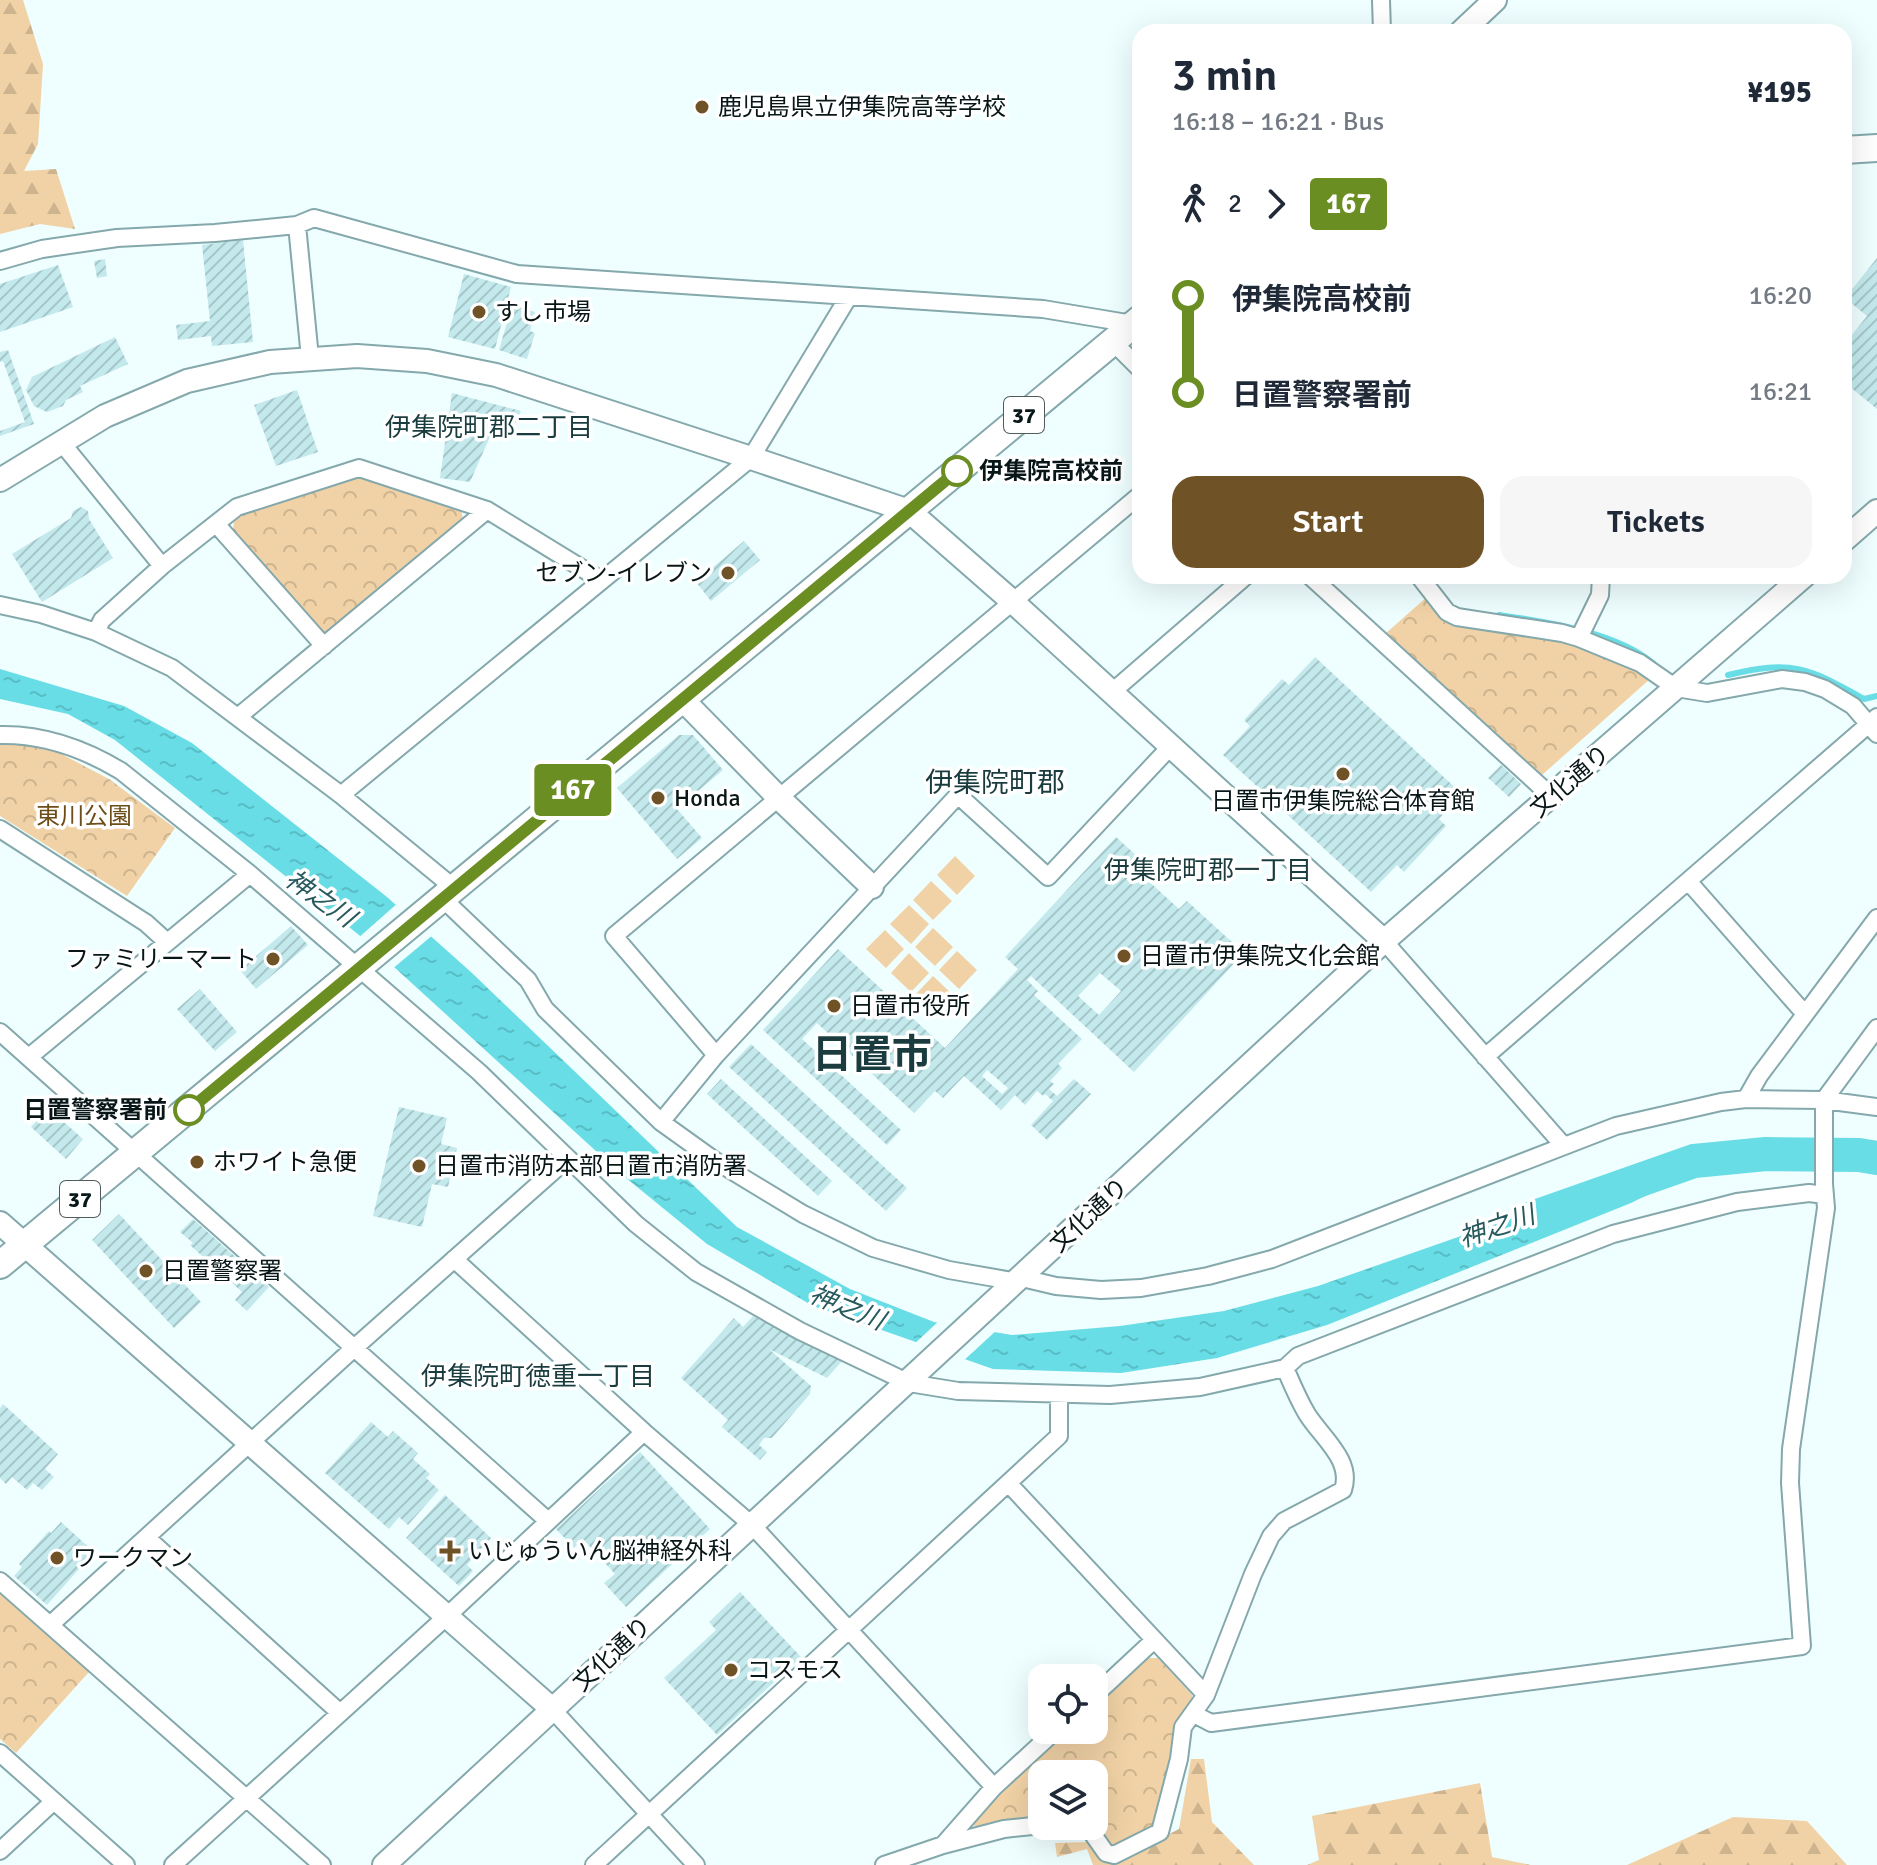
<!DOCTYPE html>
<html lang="en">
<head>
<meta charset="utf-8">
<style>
	body { margin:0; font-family:Signika,"Noto Sans JP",sans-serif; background:#f6f6f7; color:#1f2937; height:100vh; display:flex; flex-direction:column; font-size:30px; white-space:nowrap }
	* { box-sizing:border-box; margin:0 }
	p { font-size:26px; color:#747a83 }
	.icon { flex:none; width:44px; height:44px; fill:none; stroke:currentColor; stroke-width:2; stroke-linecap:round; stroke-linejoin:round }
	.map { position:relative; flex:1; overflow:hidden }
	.details { position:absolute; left:1132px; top:24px; width:720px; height:560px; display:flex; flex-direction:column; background:#fff; border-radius:24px; box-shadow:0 8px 32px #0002 }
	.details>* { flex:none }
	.badge { padding:0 16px; border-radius:6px; font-size:28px; line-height:52px }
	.tools { position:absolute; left:1028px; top:1664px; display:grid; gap:16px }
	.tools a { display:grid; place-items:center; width:80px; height:80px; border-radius:16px; background:#fff; box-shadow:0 8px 32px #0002; font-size:40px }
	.map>.badge { position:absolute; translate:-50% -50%; box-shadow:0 0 0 4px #fff }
	.legs { display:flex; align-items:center; gap:12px; height:88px; padding:0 40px; font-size:26px }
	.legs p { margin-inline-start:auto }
	.headline { display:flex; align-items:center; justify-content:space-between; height:136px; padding:0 40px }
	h1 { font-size:44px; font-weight:600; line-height:60px }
	.button { display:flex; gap:16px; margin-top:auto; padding:16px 40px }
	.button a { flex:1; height:92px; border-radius:24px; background:#6f5326; color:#fff; font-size:32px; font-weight:600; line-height:92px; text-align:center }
	.button a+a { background:#f6f6f7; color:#1f2937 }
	ul { padding:0 40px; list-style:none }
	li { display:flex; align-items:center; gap:28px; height:96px; font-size:30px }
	li i { display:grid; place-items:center; width:12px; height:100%; margin:0 10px; background:currentColor }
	li i::after { content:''; width:20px; height:20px; margin:-10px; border:6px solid; border-radius:50%; background:#fff }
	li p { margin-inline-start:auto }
	li:first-child i { background:linear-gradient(#0000 50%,currentColor 0) }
	li:last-child i { background:linear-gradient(currentColor 50%,#0000 0) }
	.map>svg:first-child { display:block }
</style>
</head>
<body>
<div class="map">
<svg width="1877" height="1865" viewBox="0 0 1877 1865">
	<defs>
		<pattern id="forest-firs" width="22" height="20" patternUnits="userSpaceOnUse" patternTransform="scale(2)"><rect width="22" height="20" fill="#f1d2a6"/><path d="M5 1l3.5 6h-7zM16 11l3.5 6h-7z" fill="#cdb48e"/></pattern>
		<pattern id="park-crowns" width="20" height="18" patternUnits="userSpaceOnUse" patternTransform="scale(2)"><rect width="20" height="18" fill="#f1d2a6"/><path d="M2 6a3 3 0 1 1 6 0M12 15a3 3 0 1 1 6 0" fill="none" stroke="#cdb48e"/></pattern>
		<pattern id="water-ripples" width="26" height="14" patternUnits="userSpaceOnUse" patternTransform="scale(2)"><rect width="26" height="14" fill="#68dde6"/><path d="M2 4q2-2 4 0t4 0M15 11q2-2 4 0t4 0" fill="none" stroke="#59bdc5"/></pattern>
		<pattern id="building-hatch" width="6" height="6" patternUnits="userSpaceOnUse" patternTransform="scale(2)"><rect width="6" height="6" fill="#c3e9ec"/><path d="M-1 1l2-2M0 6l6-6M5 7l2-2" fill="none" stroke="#a6c7ca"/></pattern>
	</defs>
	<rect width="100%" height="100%" fill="#effeff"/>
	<path fill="#f1d2a6" d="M955,856L975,876L957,895L937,875Z
		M931,881L952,901L933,920L913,900Z
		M909,905L929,924L911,944L890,924Z
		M933,928L953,947L935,966L915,947Z
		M885,930L904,949L886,968L866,949Z
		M957,951L977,970L959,989L939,970Z
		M909,953L929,973L911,992L891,973Z
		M933,976L953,995L935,1014L915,995Z"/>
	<path fill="url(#forest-firs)" d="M0,0H23L43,64L38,144L24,171L56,169L75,229L40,224L0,234Z
		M1191,1759H1204L1212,1822L1254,1865H1093L1087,1849L1057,1857L1055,1843L1090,1842L1101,1859L1117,1861L1179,1829Z
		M1480,1783L1492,1857L1531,1865H1307L1319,1860L1312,1816Z
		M1733,1817L1807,1821L1847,1865H1627Z"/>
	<path fill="url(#park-crowns)" d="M360,477L461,510L463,519L328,633L318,632L233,530L234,522L243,514Z
		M1428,596L1442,615C1511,630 1593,636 1650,679L1542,775L1385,634Z
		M0,744L46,746L109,779L175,828L127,896L0,816Z
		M0,1593L89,1672L16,1753L0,1739Z
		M1146,1658H1158L1192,1695L1193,1705L1174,1723L1171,1757L1152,1831L1115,1848C1089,1831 1094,1801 1094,1774H1042V1819L977,1829L971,1821L1068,1730H1094V1706Z"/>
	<path fill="url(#water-ripples)" d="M0,669L124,706L192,743L387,897L472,973L737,1227L850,1289L934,1322L1012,1335L1120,1326L1224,1311L1318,1286L1524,1214L1671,1183L1631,1203L1327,1325L1217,1358L1121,1373L993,1369L813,1306L707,1244L620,1173L359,935L115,740L68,714L0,699Z"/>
	<path fill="#effeff" d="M399,902L434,934L391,970L357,939Z
		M941,1319L998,1329L961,1363L912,1346Z"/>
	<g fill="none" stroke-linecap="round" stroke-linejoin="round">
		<path stroke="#68dde6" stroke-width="6" d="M1499,615C1547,622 1617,632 1654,664
			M1728,675C1792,659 1809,668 1864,699L1877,696"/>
		<path stroke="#68dde6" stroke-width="34" d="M1532,1218L1694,1161L1766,1154L1859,1155L1877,1158"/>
	</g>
	<path fill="url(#building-hatch)" fill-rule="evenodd" d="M243,240L253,342L212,346L211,336L178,340L176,325L210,321L202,245Z
		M1877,258V409L1844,382V345L1867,316L1845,298Z
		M105,259L107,276L97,278L94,261Z
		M58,265L73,307L0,332V284Z
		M464,274L511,287L495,349L448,337Z
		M512,305L535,312L530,331L535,333L527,359L499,350Z
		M115,337L128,364L80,386L83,392L66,400L63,406L47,412L34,406L26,390L32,377Z
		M8,350L34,424L0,436V431L25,422L3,361L0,362V352Z
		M297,390L318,452L276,466L254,405Z
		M452,393L521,411L512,430L492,432L470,482L440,478Z
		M81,507L88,511L89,519L113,558L42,602L12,554L71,518L73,511Z
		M744,541L760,560L711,601L696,582Z
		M1315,657L1462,794L1439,819L1446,826L1404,872L1397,865L1371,892L1223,755L1250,726L1244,720L1282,679L1289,685Z
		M679,735H693L723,770L677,809L702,838L677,859L617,788Z
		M1501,765L1521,784L1509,797L1488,778Z
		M1116,837L1139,858L1132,866L1179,909L1187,901L1233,943L1231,945L1242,955L1134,1072L1031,976L1027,980L1038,991L1034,995L1082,1039L1058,1064L1062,1068L1050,1081L1054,1084L1049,1089L1057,1096L1074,1079L1091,1094L1047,1140L1031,1125L1053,1101L1045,1094L1043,1096L1037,1091L1025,1105L1015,1095L1001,1110L964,1076L943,1098L935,1091L914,1113L817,1023L802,1039L901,1130L887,1145L763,1030L838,949L945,1048L1018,969L1005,957ZM1100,973L1121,991L1099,1015L1078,996ZM987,1070L1008,1088L1002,1094L982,1076Z
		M291,926L308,945L256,989L240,970Z
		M200,989L237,1032L215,1051L177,1009Z
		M751,1044L907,1188L886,1211L729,1067Z
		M721,1079L832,1181L818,1196L707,1094Z
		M399,1107L447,1118L441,1144L457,1148L448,1187L432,1184L422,1227L373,1216Z
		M48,1108L83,1139L66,1159L31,1127Z
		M119,1214L201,1302L174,1328L92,1240Z
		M193,1219L269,1287L247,1311L235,1300L242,1292L190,1245L193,1243L180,1232Z
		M753,1316L843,1360L827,1378L769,1349L811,1386L810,1394L772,1438H764L759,1445L767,1452L760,1460L722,1427L728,1420L681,1378L734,1318L743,1327Z
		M3,1404L58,1454L45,1469L54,1477L42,1490L33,1483L27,1490L12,1477L6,1484L0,1478V1408Z
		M371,1422L388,1437L393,1431L418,1453L413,1459L430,1474L426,1478L439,1490L408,1525L399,1517L389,1529L325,1473Z
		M640,1452L710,1529L626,1607L604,1583L615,1574L583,1539L574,1548L556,1529Z
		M445,1495L491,1538L467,1565L473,1571L459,1586L406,1538Z
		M61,1522L94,1552L47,1605L14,1576L22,1567L19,1564L49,1531L51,1533Z
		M740,1592L801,1657L717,1735L664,1678L716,1630L709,1622Z"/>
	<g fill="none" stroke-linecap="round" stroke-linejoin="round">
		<g stroke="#84a8ab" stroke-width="20">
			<path id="street" d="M1381,0L1382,32
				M297,225L310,358
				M0,261L42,249L117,238L215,233L297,225L314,218L517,274L1043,309L1133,324
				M1113,342L1140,369
				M61,442L162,566
				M217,525L324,646
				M1310,576L1552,797
				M1419,576L1447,612L1457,617L1562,633L1579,638L1640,663L1676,688L1707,693L1782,679L1805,682L1825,689L1853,706L1877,734
				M0,605L41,614L96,632L172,668L341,795L454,888
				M96,632L102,620L162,566L237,507L359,468L487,510L601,580
				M1579,638L1600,595L1601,576
				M1112,692L1246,576
				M239,716L487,510
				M0,735C44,734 83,748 121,771L250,874L479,1072L636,1224L696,1272L800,1331L909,1383L958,1391L1110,1395L1200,1387L1285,1368L1298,1356L1613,1234L1737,1202L1809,1193L1825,1195
				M341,795L751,458L849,296
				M0,829L146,923L167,942
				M1688,881L1805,1014
				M442,898L528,980L545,1009L661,1122L714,1160L803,1214L873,1248L949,1270L1018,1282
				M1384,941L1563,1145
				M0,1032L548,1521
				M716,1055L614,936L1140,495
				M29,1057L250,874
				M1485,1057L1877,717
				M1746,1099L1759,1076L1877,918
				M661,1122L716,1055L958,795L1048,877L1171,746
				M454,1259L644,1432L752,1525L994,1787L1056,1730
				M1022,1278L1056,1286L1101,1290L1141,1288L1208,1276L1272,1259L1616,1126L1721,1102L1746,1099L1824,1100L1877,1107
				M1009,1484L1206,1695
				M147,1538L339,1712
				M0,1581L322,1865
				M50,1625L353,1349L567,1159
				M1094,1696L1153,1641
				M552,1709L696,1865
				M1194,1714L1211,1723L1802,1646L1790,1483L1791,1449L1826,1208L1824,1184V1100L1877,1028
				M0,1753L126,1865
				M1087,1826L1106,1853L1114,1855L1160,1832L1179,1759L1183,1727L1206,1695L1253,1574L1271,1536L1284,1521L1343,1490C1353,1460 1322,1438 1307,1414C1298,1399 1292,1384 1285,1368
				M943,1845L1004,1829L1042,1825
				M0,1851L54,1801
				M173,1865L446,1617L644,1432
				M594,1865L1059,1436V1394
				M884,1865L943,1845L994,1787"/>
		</g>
		<g stroke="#84a8ab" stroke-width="26">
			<path id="secondary" d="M1461,32L1495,0
				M0,480L105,416L187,381L270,362L357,356L427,361L496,375L751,458L909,511L1013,602L1384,941
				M1844,540L1877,511
				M682,699L778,797L872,887
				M0,1223L552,1709
				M384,1865L1384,941L1804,576"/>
		</g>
		<g stroke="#84a8ab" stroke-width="30">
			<path id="primary" d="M1844,150L1877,148
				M0,1265L1140,319"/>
		</g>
		<use href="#street" stroke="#fff" stroke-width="16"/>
		<use href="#secondary" stroke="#fff" stroke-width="22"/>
		<use href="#primary" stroke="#fff" stroke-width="26"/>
	</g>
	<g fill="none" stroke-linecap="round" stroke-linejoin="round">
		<g stroke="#fff" stroke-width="18">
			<path id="line-1" d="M189,1110L957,471"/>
		</g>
		<use href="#line-1" stroke="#6b8e23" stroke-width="12"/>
	</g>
	<g fill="#6f5326" stroke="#fff" stroke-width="3">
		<circle cx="702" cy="107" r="8"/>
		<circle cx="479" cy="312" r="8"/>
		<circle cx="728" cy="573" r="8"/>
		<circle cx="1343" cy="774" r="8"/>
		<circle cx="658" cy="798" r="8"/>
		<circle cx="1124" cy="956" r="8"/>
		<circle cx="273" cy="959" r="8"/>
		<circle cx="834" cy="1006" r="8"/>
		<circle cx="197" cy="1162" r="8"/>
		<circle cx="419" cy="1166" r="8"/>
		<circle cx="146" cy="1271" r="8"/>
		<path d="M446 1539h8v8h8v8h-8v8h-8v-8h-8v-8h8z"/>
		<circle cx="57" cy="1558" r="8"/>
		<circle cx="731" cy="1670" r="8"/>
	</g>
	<g fill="#fff" stroke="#6b8e23" stroke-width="4">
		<circle cx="957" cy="471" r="14"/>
		<circle cx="189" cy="1110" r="14"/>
	</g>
	<g text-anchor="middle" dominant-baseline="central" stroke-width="7" stroke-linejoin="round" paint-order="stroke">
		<g fill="#fff" stroke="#525c5d" stroke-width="2">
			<rect x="1004" y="397" width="40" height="36" rx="6"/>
			<rect x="60" y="1181" width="40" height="36" rx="6"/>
		</g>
		<g font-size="22" font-weight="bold" fill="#081617">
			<text x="1024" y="415">37</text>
			<text x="80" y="1199">37</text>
		</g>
		<g font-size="24" fill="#081617" stroke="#fff" text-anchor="start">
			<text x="718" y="107">鹿児島県立伊集院高等学校</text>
			<text x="495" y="312">すし市場</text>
			<text x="712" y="573" text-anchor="end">セブン-イレブン</text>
			<text x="674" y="798">Honda</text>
			<text x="1343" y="801" text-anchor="middle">日置市伊集院総合体育館</text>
			<text x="1140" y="956">日置市伊集院文化会館</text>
			<text x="257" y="959" text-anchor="end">ファミリーマート</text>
			<text x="850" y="1006">日置市役所</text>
			<text x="213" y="1162">ホワイト急便</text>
			<text x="435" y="1166">日置市消防本部日置市消防署</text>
			<text x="162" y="1271">日置警察署</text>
			<text x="468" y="1551">いじゅういん脳神経外科</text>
			<text x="73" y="1558">ワークマン</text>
			<text x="747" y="1670">コスモス</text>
		</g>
		<g font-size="24" font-weight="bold" fill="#081617" stroke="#fff" text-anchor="start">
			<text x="979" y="471">伊集院高校前</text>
			<text x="167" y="1110" text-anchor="end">日置警察署前</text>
		</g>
		<g font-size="24" fill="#081617" stroke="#fff">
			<text transform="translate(1570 781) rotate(-41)">文化通り</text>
			<text transform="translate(1089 1215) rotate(-43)">文化通り</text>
			<text transform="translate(612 1654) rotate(-43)">文化通り</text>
		</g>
		<g font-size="24" fill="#6d4e17" stroke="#fff">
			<text x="84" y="816">東川公園</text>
		</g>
		<g font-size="26" fill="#1a3c3e" stroke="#fff">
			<text x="489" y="428">伊集院町郡二丁目</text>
			<text x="1208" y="871">伊集院町郡一丁目</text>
			<text x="538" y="1377">伊集院町徳重一丁目</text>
		</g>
		<g font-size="26" font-style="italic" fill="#275a5d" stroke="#fff">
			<text transform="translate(320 899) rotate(35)">神之川</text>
			<text transform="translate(1497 1227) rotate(-19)">神之川</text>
			<text transform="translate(847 1308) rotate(22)">神之川</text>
		</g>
		<g font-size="28" fill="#1a3c3e" stroke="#fff">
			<text x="995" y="783">伊集院町郡</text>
		</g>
		<g font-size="40" font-weight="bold" fill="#1a3c3e" stroke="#fff">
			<text x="872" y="1055">日置市</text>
		</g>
	</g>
</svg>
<div class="tools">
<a><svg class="icon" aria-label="locate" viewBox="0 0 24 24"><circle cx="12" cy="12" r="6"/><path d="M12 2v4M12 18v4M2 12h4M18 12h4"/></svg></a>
<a><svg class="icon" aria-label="layers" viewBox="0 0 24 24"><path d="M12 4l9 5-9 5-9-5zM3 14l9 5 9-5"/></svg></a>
</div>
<b class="badge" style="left:573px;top:790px;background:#6b8e23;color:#fff">167</b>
<section class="details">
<div class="headline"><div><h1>3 min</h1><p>16:18 – 16:21 · Bus</p></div><b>¥195</b></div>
<div class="legs"><svg class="icon" aria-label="walk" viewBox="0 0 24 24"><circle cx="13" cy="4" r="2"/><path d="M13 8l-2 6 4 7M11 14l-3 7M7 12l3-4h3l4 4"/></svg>2<svg class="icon" aria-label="forward" viewBox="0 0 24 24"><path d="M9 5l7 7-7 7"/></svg><b class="badge" style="background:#6b8e23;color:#fff">167</b></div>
<ul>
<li><i style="color:#6b8e23"></i><b>伊集院高校前</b><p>16:20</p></li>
<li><i style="color:#6b8e23"></i><b>日置警察署前</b><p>16:21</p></li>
</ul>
<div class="button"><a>Start</a><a>Tickets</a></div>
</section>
</div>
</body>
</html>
